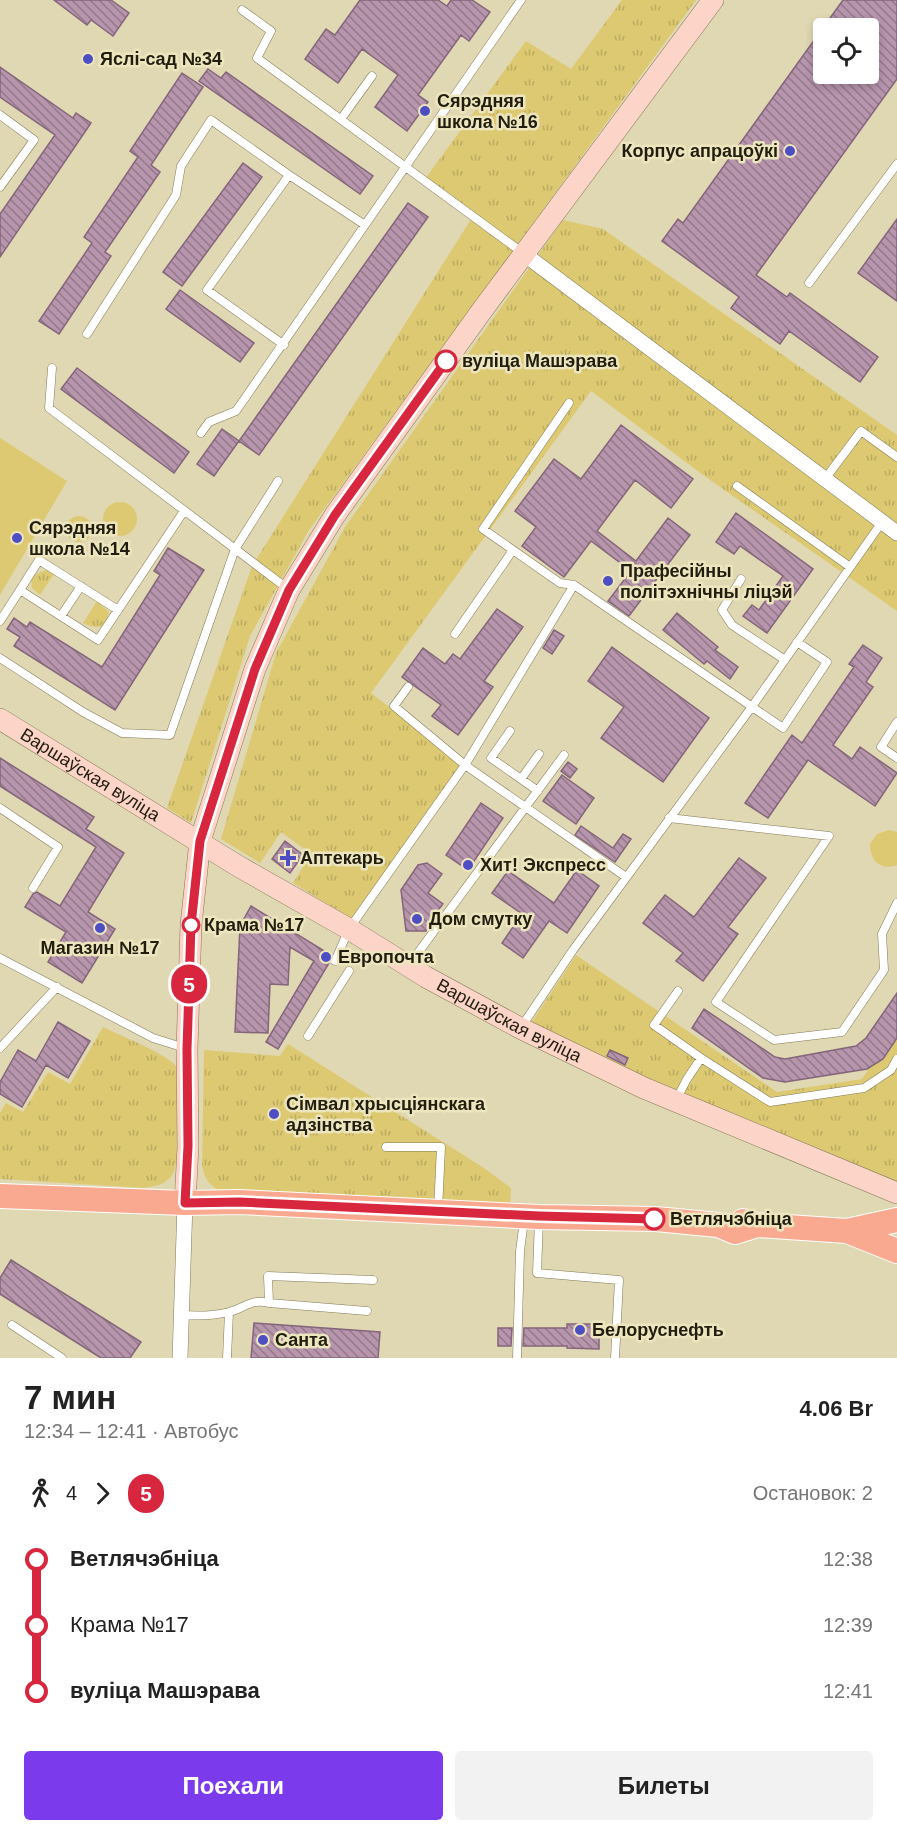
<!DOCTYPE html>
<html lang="ru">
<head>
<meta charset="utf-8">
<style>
	body { margin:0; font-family:Helvetica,sans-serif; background:#f2f2f2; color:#222; height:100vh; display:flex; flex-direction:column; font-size:22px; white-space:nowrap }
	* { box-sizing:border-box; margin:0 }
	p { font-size:20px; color:#767676 }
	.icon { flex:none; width:33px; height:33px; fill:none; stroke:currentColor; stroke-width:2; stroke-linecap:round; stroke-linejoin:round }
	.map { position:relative; height:1358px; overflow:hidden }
	.panel { display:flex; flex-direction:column; background:#fff; flex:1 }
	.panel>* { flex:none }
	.badge { padding:0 12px; border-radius:20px; font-size:21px; line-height:39px }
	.controls { position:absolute; left:813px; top:18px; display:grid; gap:12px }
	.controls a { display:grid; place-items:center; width:66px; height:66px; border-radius:6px; background:#fff; box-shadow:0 3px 9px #0003; font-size:30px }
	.map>.badge { position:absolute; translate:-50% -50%; box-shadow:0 0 0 3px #fff }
	.legs { display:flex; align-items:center; gap:9px; height:66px; padding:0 24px; font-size:20px }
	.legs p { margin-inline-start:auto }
	.overview { display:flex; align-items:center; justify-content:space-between; height:102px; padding:0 24px }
	h1 { font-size:33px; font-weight:700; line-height:45px }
	.cta { display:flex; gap:12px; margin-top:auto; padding:12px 24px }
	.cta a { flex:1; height:69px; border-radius:6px; background:#7c3aed; color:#fff; font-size:24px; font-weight:700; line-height:69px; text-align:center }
	.cta a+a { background:#f2f2f2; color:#222 }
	ul { padding:0 24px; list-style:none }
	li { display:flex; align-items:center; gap:21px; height:66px; font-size:22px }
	li i { display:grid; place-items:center; width:9px; height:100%; margin:0 8px; background:currentColor }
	li i::after { content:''; width:15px; height:15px; margin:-8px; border:4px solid; border-radius:50%; background:#fff }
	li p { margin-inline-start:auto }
	li:first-child i { background:linear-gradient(#0000 50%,currentColor 0) }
	li:last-child i { background:linear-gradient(currentColor 50%,#0000 0) }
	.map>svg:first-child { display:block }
</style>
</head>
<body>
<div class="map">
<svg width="897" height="1358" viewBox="0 0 897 1358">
	<defs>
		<pattern id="grass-tufts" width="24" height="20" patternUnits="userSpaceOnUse" patternTransform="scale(1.5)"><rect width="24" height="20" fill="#dcc971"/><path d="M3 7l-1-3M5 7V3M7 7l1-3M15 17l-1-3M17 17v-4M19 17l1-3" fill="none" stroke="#bcac61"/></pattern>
		<pattern id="building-back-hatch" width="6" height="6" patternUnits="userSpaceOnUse" patternTransform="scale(1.5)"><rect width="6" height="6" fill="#b795ad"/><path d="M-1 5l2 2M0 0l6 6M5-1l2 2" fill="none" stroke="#94798b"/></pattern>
	</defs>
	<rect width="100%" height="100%" fill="#e0d8b2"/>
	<path fill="url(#grass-tufts)" d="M622,0H696L309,530L250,636L191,823L167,808L252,566L475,213L425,179L526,41L571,69Z
		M563,220L603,229L897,435V611L703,475L591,391L371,693L464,765L354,920L293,883L311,854L281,832L260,863L221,839L276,653L345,527Z
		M46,570L54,574L40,595L32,588L31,580L34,575Z
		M97,601L109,612C106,629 98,630 83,623Z
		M576,955L777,1092L862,1079L897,1026V1182L527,1029Z
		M103,1027C119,1035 167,1054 176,1066C183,1078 180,1157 174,1171C169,1184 156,1186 144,1188L0,1179V1113L6,1103L23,1112L48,1072L70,1084Z
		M288,1044L484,1168L511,1188L510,1205L224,1193C211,1187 205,1181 202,1166L204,1050L280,1056Z"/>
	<path fill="#dcc971" d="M0,438L67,481L0,595Z
		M103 519a17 17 0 1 1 34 0a17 17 0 1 1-34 0Z
		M66 529a13 13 0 1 1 26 0a13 13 0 1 1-26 0Z
		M889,830L897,832V865C881,871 870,861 870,844L877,834Z"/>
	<path fill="url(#building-back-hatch)" stroke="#84657b" stroke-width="1.5" fill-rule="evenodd" d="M54,0H111L129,13L113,36L91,20L87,25Z
		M360,0H438L447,6L451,0H472L490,12L469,41L461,35L418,95L428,102L407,131L375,107L398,75L362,49L338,83L305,59L326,29L335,35Z
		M843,0H897V79L756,275L787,297L790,293L878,357L860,382L789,331L780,344L731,308L739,297L662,241L678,219L683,223ZM824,28H868V74H824Z
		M0,67L73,118L76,113L91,123L0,257V214L55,135L0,97Z
		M208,69L221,78L226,72L373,176L360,194L199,81Z
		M182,73L203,87L151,165L160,172L105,252L111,256L59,334L39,321L92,243L84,237L138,157L130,151Z
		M243,163L262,177L182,286L163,272Z
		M408,203L428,217L259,455L239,441Z
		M897,219V301L858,273Z
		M180,290L254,343L240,362L166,309Z
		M77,368L189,452L174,473L61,389Z
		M621,425L693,479L671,508L635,480L597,531L636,561L668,518L690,535L629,616L608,601L631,571L591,541L564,577L522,546L536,527L515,511L554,459L581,479Z
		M222,429L239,441L214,476L197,464Z
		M736,513L813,569L767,633L743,616L752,605L759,610L783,576L740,546L734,554L716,542Z
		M168,548L204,570L115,710L14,646L20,637L7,629L14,618L27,627L30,622L102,667L160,575L154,571Z
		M497,609L523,627L484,681L493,687L458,735L432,716L441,705L402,677L423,648L445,664L453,654L460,659Z
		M677,613L718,647L715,650L738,667L730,679L707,661L704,664L663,630Z
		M554,630L564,636L552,654L543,648Z
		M863,645L882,658L866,682L873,687L833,745L852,759L860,747L897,773L875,806L808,760L768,818L745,803L792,735L802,743L854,667L849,664Z
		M612,647L709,718L663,782L601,738L624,707L588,681Z
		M0,758L94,817L86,829L124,853L88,912L115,929L82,983L48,962L66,932L25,907L33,894L37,892L60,906L96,847L0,786Z
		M568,762L577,769L570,778L561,771Z
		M562,775L594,798L576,824L543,801Z
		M481,803L503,818L468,870L446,855Z
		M581,826L613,848L623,834L631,839L615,862L575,835Z
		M285,841L303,855L290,873L272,859Z
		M739,858L766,878L728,927L738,934L703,981L676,961L683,953L643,923L665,895L694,917Z
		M427,863L442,874L428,893L443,904L431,919L434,921L426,931H406L401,890L418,865Z
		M577,870L599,886L567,933L549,921L523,958L502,943L522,914L492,893L508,871L554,903Z
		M251,906L331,955L329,963L278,1049L266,1042L314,961L290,947L288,985L270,984L268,1033L235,1032L240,926Z
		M897,993V1038L883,1059L867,1069L785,1082L763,1078L692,1028L704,1009L775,1057L785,1059L856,1046L866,1038Z
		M58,1022L90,1041L68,1078L46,1065L22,1107L0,1094V1082L18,1050L36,1061Z
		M610,1050L628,1058L625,1065L607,1056Z
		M11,1260L141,1342L130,1358H101L0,1294V1278Z
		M254,1323L380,1332L378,1358H251Z
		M567,1324H599V1349L567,1348V1346H523L524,1328H567Z
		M498,1328H512L511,1346H498Z"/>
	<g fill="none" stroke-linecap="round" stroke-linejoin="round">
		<g stroke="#827a57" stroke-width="9">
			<path id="lane" d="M242,10L271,31L257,58L523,253
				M0,115L34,140L0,187
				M341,119L372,76
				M809,283L897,164
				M87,334L176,195L181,166L211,120L289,175L365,225
				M284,345L207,290L289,175
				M52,368L49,408L288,589
				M569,403L483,529L560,583L574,585L783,728L827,662L797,642
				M201,433L209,422L236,411L521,0
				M825,479L861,431L897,457
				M737,486L850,567
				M741,579L722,610L732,625L785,660
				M20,590L39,560L118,610
				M61,616L81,586
				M0,621L20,590L98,640L184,511
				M455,634L513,550
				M0,658L83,712L122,733L170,735L235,549L278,481
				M408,687L394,706L465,765L626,877
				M510,731L491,758L538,791
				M897,758L881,747L897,722
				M521,779L539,754
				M0,808L58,847L33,888
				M669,818L829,836L716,1002L774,1040L842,1032L884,970L882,934L897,903
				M0,958L153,1038L185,1048
				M335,961L349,929L465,765L574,585
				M409,965L564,755
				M678,991L654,1025L701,1058
				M522,1026L573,950L751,708L882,522
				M308,1036L349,971
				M0,1048L57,987
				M676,1100L687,1079L701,1058L770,1102L864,1088L891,1070L897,1059
				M386,1147H441L438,1210
				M539,1219L537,1273L619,1280L615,1358
				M269,1303L268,1276L373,1280
				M182,1315C198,1316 214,1316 229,1312C245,1308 252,1298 269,1303L367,1311
				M12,1325L62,1358
				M227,1358L229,1312
				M517,1358L520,1251L524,1220"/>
		</g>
		<g stroke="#827a57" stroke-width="16">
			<path id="street" d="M524,254L897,533
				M180,1358L185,1203"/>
		</g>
		<g stroke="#827a57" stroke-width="22">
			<g id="secondary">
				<path id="s1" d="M0,719L238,866L349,929L426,977L520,1028L644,1088L897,1193"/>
				<path d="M185,1203L188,1147L187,1049L191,925L200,841L255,669L289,590L335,515L483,309L713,0"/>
			</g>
		</g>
		<g stroke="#fff" stroke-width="26">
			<path id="primary" d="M0,1196L185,1203L239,1202L539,1217L656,1219L718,1225L735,1232L757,1225
				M743,1221L757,1225L847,1231L897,1220
				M847,1231L897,1251"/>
		</g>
		<use href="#lane" stroke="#fff" stroke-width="8"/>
		<use href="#street" stroke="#fff" stroke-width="15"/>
		<use href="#secondary" stroke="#fcd4c8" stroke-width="21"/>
		<use href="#primary" stroke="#faa991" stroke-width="24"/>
	</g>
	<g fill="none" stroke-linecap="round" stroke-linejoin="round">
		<g stroke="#fff" stroke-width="14">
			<path id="line-1" d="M446,361L335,515L289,590L255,669L200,841L191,925L187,1049L188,1146L185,1203L239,1202L539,1216L654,1219"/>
		</g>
		<use href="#line-1" stroke="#d7263d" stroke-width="9"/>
	</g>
	<g fill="#4e4ec4" stroke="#ede5be" stroke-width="2">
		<circle cx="88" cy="59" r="6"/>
		<circle cx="425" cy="111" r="6"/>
		<circle cx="790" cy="151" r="6"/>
		<circle cx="17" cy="538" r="6"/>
		<circle cx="608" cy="581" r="6"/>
		<path d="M285 849h6v6h6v6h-6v6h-6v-6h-6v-6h6z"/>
		<circle cx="468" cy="865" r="6"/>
		<circle cx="417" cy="919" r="6"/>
		<circle cx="100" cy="928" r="6"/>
		<circle cx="326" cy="957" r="6"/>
		<circle cx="274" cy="1114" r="6"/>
		<circle cx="580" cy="1330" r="6"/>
		<circle cx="263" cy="1340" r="6"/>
	</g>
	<g fill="#fff" stroke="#d7263d" stroke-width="3">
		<circle cx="446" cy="361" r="10"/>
		<circle cx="191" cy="925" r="8"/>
		<circle cx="654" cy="1219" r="10"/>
	</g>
	<g text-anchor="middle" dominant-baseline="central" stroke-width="5" stroke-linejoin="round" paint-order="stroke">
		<g font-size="18" font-weight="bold" fill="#211e0f" stroke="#ede5be" text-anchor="start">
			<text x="100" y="59">Яслі-сад №34</text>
			<text x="437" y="101">Сярэдняя<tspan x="437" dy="21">школа №16</tspan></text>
			<text x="778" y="151" text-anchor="end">Корпус апрацоўкі</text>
			<text x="29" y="528">Сярэдняя<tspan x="29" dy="21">школа №14</tspan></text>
			<text x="620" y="571">Прафесійны<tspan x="620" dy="21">політэхнічны ліцэй</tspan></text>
			<text x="300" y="858">Аптекарь</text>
			<text x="480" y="865">Хит! Экспресс</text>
			<text x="429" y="919">Дом смутку</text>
			<text x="100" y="948" text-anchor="middle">Магазин №17</text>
			<text x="338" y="957">Европочта</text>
			<text x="286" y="1104">Сімвал хрысціянскага<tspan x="286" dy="21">адзінства</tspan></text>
			<text x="592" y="1330">Белоруснефть</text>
			<text x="275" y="1340">Санта</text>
		</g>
		<g font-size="18" font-weight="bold" fill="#211e0f" stroke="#ede5be" text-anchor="start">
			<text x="462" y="361">вуліца Машэрава</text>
			<text x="204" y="925">Крама №17</text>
			<text x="670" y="1219">Ветлячэбніца</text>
		</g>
		<g font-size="18" fill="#211e0f" stroke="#ede5be">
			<text stroke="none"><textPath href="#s1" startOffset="106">Варшаўская вуліца</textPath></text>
			<text stroke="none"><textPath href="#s1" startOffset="592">Варшаўская вуліца</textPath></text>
		</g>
	</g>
</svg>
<div class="controls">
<a><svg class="icon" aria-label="locate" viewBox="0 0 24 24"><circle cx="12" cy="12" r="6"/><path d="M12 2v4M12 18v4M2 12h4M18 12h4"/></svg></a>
</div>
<b class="badge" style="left:189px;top:984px;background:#d7263d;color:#fff">5</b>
</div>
<section class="panel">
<div class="overview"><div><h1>7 мин</h1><p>12:34 – 12:41 · Автобус</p></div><b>4.06 Br</b></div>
<div class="legs"><svg class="icon" aria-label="walk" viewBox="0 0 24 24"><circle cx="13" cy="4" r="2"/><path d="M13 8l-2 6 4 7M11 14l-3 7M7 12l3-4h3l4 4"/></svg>4<svg class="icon" aria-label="forward" viewBox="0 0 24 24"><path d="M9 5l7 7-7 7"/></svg><b class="badge" style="background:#d7263d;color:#fff">5</b><p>Остановок: 2</p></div>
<ul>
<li><i style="color:#d7263d"></i><b>Ветлячэбніца</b><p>12:38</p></li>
<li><i style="color:#d7263d"></i><span>Крама №17</span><p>12:39</p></li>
<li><i style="color:#d7263d"></i><b>вуліца Машэрава</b><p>12:41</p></li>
</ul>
<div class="cta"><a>Поехали</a><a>Билеты</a></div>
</section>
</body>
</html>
